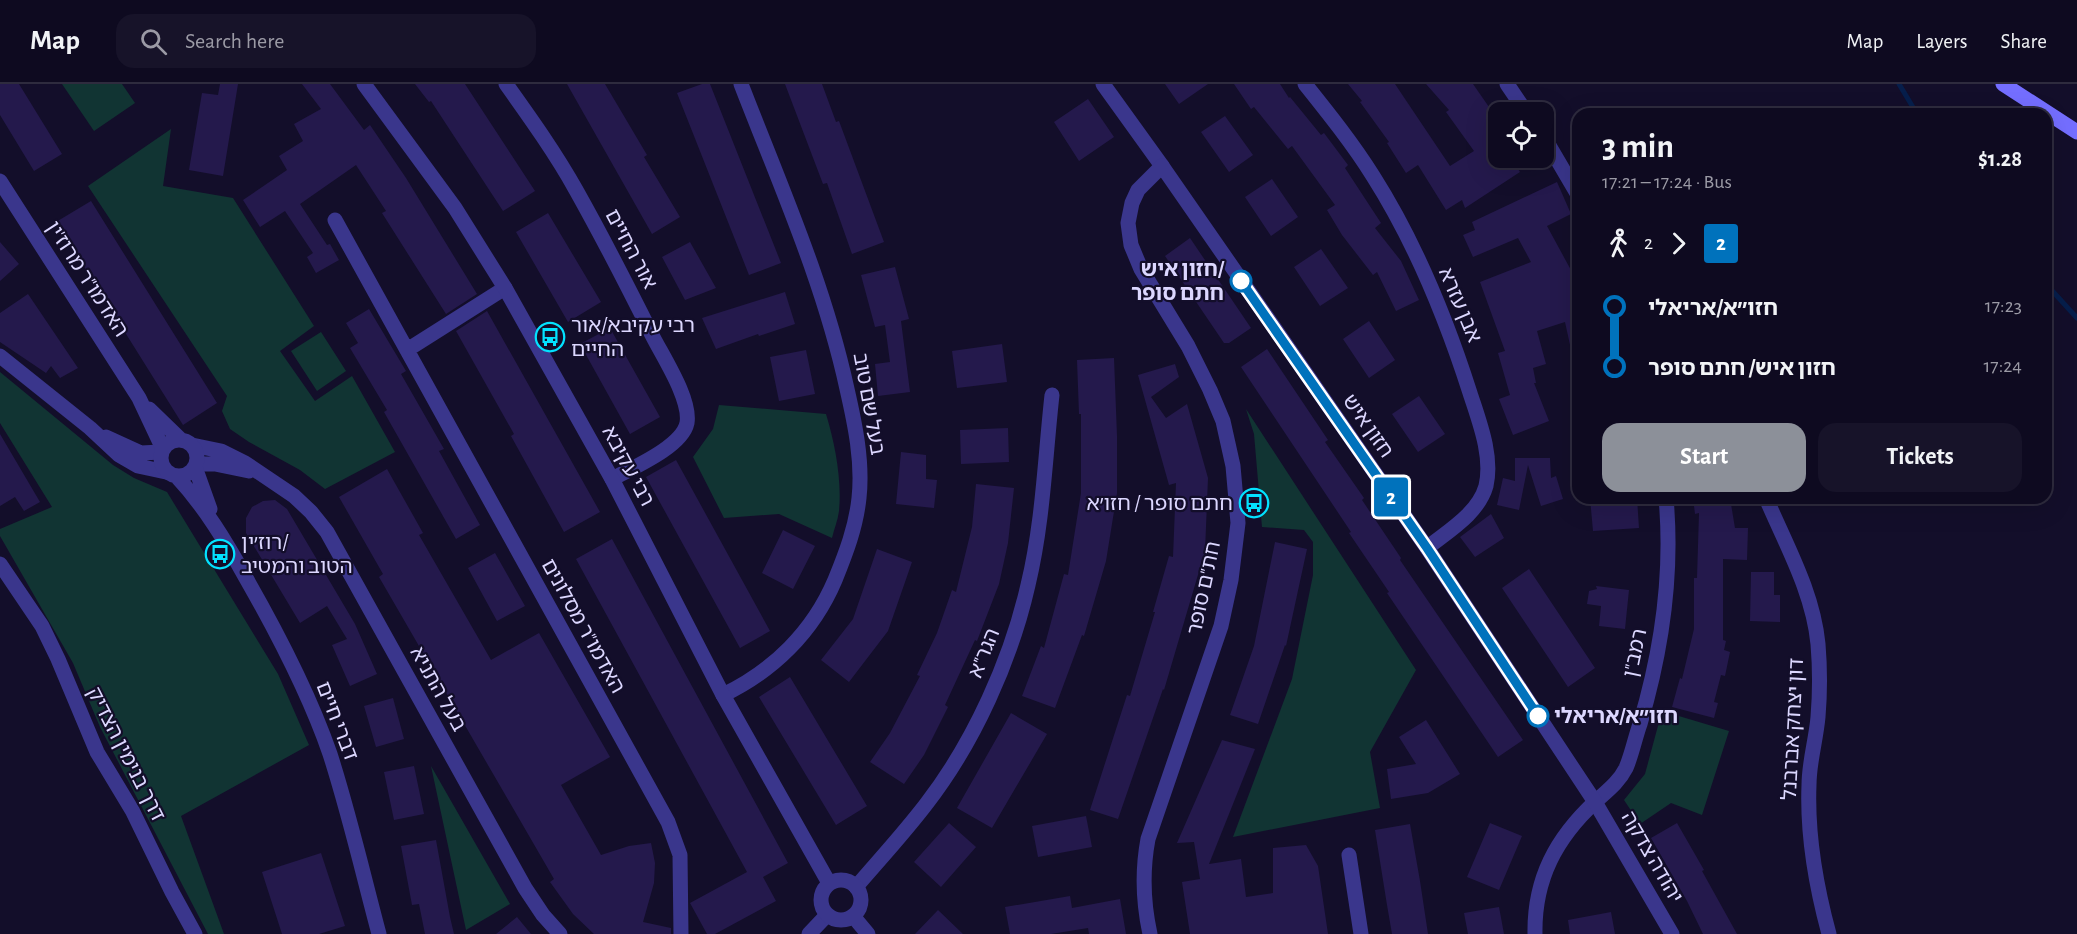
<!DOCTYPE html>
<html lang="en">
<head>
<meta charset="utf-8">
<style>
	body { margin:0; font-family:"Alegreya Sans","Noto Sans Hebrew",sans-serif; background:#171329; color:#f1f3f6; height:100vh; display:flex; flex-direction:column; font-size:22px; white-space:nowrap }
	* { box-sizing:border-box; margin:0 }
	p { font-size:20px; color:#9b9aa5 }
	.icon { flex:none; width:33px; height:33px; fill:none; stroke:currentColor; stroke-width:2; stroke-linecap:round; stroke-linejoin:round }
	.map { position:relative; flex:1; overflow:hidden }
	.side { position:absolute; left:1572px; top:24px; width:480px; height:396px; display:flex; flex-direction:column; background:#0e0a20; border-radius:18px; box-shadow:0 6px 24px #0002,0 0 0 2px #2e2b3e }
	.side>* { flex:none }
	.badge { padding:0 12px; border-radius:4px; font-size:21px; line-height:39px }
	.tools { position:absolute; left:1488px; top:18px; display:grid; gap:12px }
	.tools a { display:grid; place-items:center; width:66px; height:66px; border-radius:12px; background:#0e0a20; box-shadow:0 6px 24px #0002,0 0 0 2px #2e2b3e; font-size:30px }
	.map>.badge { position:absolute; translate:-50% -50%; box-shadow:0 0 0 3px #fff }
	.legs { display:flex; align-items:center; gap:9px; height:66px; padding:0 30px; font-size:20px }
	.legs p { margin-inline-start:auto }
	.head { display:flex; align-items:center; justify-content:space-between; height:102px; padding:0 30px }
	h1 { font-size:33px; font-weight:700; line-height:45px }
	.cta { display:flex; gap:12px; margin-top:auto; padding:12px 30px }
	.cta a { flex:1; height:69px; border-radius:18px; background:#8c9099; color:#fff; font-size:24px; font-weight:700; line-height:69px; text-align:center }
	.cta a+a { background:#171329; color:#f1f3f6 }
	ul { padding:0 30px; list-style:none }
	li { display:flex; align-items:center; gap:21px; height:60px; font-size:22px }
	li i { display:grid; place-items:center; width:9px; height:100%; margin:0 8px; background:currentColor }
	li i::after { content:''; width:15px; height:15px; margin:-8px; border:4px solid; border-radius:50%; background:#0e0a20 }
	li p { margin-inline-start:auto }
	li:first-child i { background:linear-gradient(#0000 50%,currentColor 0) }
	li:last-child i { background:linear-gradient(currentColor 50%,#0000 0) }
	header { display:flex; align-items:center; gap:36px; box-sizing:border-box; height:84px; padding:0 30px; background:#0e0a20; border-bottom:2px solid #2e2b3e }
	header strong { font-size:28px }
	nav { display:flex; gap:33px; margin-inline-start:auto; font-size:21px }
	.search { width:420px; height:54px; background:#171329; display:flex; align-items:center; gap:15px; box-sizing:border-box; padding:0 21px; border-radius:18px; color:#9b9aa5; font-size:22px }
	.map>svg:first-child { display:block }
</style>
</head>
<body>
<header>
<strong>Map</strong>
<div class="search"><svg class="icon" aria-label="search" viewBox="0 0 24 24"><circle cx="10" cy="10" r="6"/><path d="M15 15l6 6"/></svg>Search here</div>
<nav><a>Map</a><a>Layers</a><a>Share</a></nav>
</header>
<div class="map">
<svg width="2077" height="850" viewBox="0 0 2077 850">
	<rect width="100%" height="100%" fill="#130e2a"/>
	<path fill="#113433" d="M62,0H122L135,19L94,47Z
		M171,45L163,102L233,114L314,242L280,267L315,317L352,292L395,368L325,405L300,386L249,358L230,345L222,327L227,312L88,102Z
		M321,248L346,287L317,307L291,267Z
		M0,288L113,381L134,394L167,408L278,590L309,661L181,732L224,850H208L100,643L73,579L0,452V445L52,423L0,339Z
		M719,321L826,330C835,360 842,395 839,427C838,436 834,445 832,454L779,430L724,434L693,373L713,345Z
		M1246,325L1416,586L1370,668L1380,724L1233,753L1292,595L1313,491V458L1304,446L1262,443L1254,350Z
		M1662,627L1729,647L1702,731L1671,719L1640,740L1624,716L1645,690Z
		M431,682L510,820L466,846Z"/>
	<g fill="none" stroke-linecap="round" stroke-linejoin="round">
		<path stroke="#061e4b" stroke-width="5" d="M1899,0L1917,30
			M2046,200L2077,234"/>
	</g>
	<path fill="#24194c" d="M0,0H19L62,70L34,87L0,31Z
		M220,0H238L223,92L189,86L202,9L218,11Z
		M302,0H330L364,46L370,41L406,94L477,210L446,230L382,129L386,127L356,81L300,120L327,161L330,160L339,176L316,189L307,173L313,169L285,127L260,143L243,116L287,86L279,72L303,57L294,40L321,25Z
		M415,0H465L535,107L503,127L431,17L429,18Z
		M567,0H605L647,71L644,73L680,133L652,150Z
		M702,0H710L781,179L749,191L677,9Z
		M785,0H822L836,38L839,37L884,158L852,170L827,99L823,100Z
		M1165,0H1208L1179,20Z
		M1234,0H1280L1289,14L1290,13L1321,51L1324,49L1348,81L1345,84L1381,139L1375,144L1401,177L1419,216L1396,227L1377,188L1373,191L1342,151L1327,126L1335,121L1292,62L1288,65L1254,23L1251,25Z
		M1348,0H1395L1450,82L1474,67L1446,28L1449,26L1426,0H1473L1498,36V74H1511L1520,88L1465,124L1462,116L1446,126L1418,81L1406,89L1387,59L1389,58L1360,18L1362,17Z
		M1088,15L1114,53L1079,77L1054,38Z
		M1225,32L1253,71L1229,88L1201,48Z
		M1272,95L1298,133L1271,152L1245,113Z
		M1557,98L1571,130L1547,142L1578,199V270H1572L1565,238L1537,247L1546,280L1533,284L1536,299H1534L1549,337L1513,351L1499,315L1510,311L1498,269L1505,267L1480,198L1531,178L1518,154L1473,173L1463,151L1475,146L1472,138Z
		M91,117L217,319L183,341L56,138Z
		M548,129L601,218L568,238L516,148Z
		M1190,154L1251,244L1229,259H1224L1165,172Z
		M0,158L19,180L0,197Z
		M690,158L716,204L685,216L662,173Z
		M1321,165L1348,204L1320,222L1294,183Z
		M895,183L909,235L901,237L910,308L878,312L875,280L890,278L885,241L875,243L861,191Z
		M785,208L795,240L759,252L758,250L716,265L702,234Z
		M28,210L78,284L60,294L51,282L46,289L0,258V229Z
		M369,225L406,287L401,290L444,365L439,367L480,441L456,455L384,328L387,326L350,264L358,259L346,239Z
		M487,227L600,428L564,448L511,352L514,350L456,247Z
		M1369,237L1395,276L1369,294L1343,255Z
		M610,244L660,333L630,350L580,260Z
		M1002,260L1007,298L957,304L952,267Z
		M1267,265L1328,356L1325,358L1364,414L1362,416L1401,474L1400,476L1523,656L1498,673L1387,509L1389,508L1349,449L1351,448L1241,283Z
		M806,266L815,310L779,317L770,273Z
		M1114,274L1117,352V409L1106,477L1084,552L1082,551L1055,624L1022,612L1041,562L1044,564L1064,490L1068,491L1081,409V330H1079L1077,276Z
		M1175,280L1179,293L1151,313L1166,334L1187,320L1208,394L1205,467L1164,606L1163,605L1118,735L1090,726L1127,611L1130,612L1155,528H1153L1169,472L1173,473L1176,399L1169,401L1138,291Z
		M1419,312L1445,350L1418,368L1392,330Z
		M1008,344L1009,378L961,380L960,346Z
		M0,350L40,418L24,427L15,413L0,422Z
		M901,368L926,371V395L937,396L934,424L896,420Z
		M1515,374H1550L1551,394L1556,392L1563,415L1541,422L1528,381L1519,426L1497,421L1503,394L1515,397Z
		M676,376L770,547L740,564L646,393Z
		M387,385L423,449L419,451L491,576L539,549L610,673L561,701L601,771L629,762L651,759L655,779L654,799L643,838L671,844V850H594L573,830L550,798L554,795L379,493L383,490L339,413Z
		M976,400L1014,404L1008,459L999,500L977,557L975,556L945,621L948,623L924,671L904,700L870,678L890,649L920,592L917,591L937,549L952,506L956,508L972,443Z
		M1590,414H1637L1639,444L1593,447Z
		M1693,414H1730L1735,444H1748L1747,476L1723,475V556L1726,557L1724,566L1730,568L1725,592L1721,591L1714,618L1718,619L1714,634L1672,623L1680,594L1682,595L1694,545V494H1697L1699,429L1695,430Z
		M275,416L287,425L355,540L377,590L350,602L332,561L347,555L327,522L300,539L246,449V434L252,423L263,417Z
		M1491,430L1504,454L1475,473L1460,453Z
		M783,446L815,462L793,505L762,489Z
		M612,455L788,779L763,793L776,817L715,850H707L690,819L747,788L576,475Z
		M1275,458L1307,465L1286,562L1285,561L1258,640L1230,631L1254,562Z
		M877,465L912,478L888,547L849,598L821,576L853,535Z
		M495,469L525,522L497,537L468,484Z
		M1529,485L1595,584L1568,603L1502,504Z
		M1751,488H1774V511H1780V538L1750,537Z
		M1596,502L1629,506L1625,545L1599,542L1601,522L1587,520L1589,507L1597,505Z
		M790,593L867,722L836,741L759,613Z
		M393,614L404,655L376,663L364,622Z
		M1011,629L1047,650L992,744L957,724Z
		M1426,636L1460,690L1428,709L1391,715L1387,685L1416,680L1399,653Z
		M1222,656L1255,665L1209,780L1241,775L1246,813L1273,809V764L1306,761L1318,782L1328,850H1190L1182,798L1200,795L1194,758L1177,759Z
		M414,682L424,730L394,736L384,688Z
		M1086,732L1092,763L1038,773L1032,742Z
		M949,739L976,763L941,803L914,778Z
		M1490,739L1522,752L1499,806L1467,793Z
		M1677,739L1704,786L1702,787L1737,850H1703L1687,817L1651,754Z
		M1410,740L1420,797L1428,850H1392L1387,821L1375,746Z
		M436,756L450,833L454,850H425L419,820L412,821L401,762Z
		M321,769L345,842L319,850H282L262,788Z
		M1070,812L1072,824L1120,815L1126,850H1089L1088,844L1051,850H1010L1005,823Z
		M1499,823L1504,850H1468L1464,829Z
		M938,826L963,850H915Z
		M1611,828L1615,850H1570L1568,836Z
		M517,833L531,850H496Z"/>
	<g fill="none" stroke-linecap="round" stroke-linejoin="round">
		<path stroke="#3a368c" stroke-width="15" d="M506,0C531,35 556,70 576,106C603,154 628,203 652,251C663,273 691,315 687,339C682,363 632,384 612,395
			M1103,0L1162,82
			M1305,0C1329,30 1353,60 1373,92C1415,158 1446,234 1470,309C1479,337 1493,372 1486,402C1478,430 1448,447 1427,464
			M1507,0L1526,28
			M1544,53L1578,111
			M335,136L668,738L680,771L681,850
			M407,266L505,204
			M0,272L90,344L119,371L138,382L166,388
			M106,353L141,369L161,368
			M192,361L221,367L245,379L294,412L311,428L327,448L525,804L543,831L560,850
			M197,380H215L249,387
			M1766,414C1786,461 1813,508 1818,560C1820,584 1820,609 1818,633C1816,656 1809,678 1809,701C1807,750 1816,802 1829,850
			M0,480L42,542L58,575L97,668L132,726L172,808L195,850
			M723,611C773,587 813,548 835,496C846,469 856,443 859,414C863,378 855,340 847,305C824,199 780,101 741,0
			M1349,771L1361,850
			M856,803C880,775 905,748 927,719C974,658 1011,576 1028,501C1043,439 1045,374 1052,311
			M809,850L827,831
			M1535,850C1534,795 1556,754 1596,717C1607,707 1619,698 1626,684C1632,670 1635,654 1640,640C1662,566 1673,491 1666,414"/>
		<path stroke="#3a368c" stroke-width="15" d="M364,0L455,124L505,204L612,395L723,611L829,799
			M0,97L139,314L163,365
			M149,325L181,356
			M161 374a18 18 0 1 1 36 0a18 18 0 1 1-36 0Z
			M195,383L210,425
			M177,393C205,423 226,458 246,494C278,550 309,609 330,670C349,729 363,790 379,850
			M821 816a20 20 0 1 1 40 0a20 20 0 1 1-40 0Z
			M853,832L868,850
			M1150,850C1143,818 1142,787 1148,755L1221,542L1231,496L1238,439L1233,382L1223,337L1210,306L1188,262L1141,185L1131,161L1128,139L1132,119L1138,106L1162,82L1427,464L1595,718L1672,850"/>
		<path stroke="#746eff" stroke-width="15" d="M2003,0L2077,48"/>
	</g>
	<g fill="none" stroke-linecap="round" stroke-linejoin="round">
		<g stroke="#fff" stroke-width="14">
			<path id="line-1" d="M1241,197L1427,464L1538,632"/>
		</g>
		<use href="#line-1" stroke="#0072bc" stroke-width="9"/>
	</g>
	<defs>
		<g id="bus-ring" transform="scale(1.5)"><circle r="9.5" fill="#130e2a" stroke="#03e2ff" stroke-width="1.5"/><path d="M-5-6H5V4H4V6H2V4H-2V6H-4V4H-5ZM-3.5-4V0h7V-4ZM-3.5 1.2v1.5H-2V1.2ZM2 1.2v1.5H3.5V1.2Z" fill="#03e2ff"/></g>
	</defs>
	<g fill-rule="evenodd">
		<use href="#bus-ring" x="550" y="253"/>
		<use href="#bus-ring" x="1254" y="419"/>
		<use href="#bus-ring" x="220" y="470"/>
	</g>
	<g fill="#fff" stroke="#0072bc" stroke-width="3">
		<circle cx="1241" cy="197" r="10"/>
		<circle cx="1538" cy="632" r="10"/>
	</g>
	<g text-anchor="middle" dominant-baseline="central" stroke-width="4.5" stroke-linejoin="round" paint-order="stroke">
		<g font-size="21" fill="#dcd7ff" stroke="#130e2a">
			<text transform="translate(631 165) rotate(62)">אור החיים</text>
			<text transform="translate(87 195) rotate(57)">האדמו"ר מרוז'ין</text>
			<text transform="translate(1460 221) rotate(67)">אבן עזרא</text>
			<text transform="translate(869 320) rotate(80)">בעל שם טוב</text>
			<text transform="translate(1368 342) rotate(55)">חזון איש</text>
			<text transform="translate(628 382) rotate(62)">רבי עקיבא</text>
			<text transform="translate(1204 504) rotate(-78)">חת"ם סופר</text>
			<text transform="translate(583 542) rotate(61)">האדמו"ר מסלונים</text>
			<text transform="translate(984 569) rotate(-68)">הגר"א</text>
			<text transform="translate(1635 569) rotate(-78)">רמב"ן</text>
			<text transform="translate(438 605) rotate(61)">בעל התניא</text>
			<text transform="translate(337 637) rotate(69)">דברי חיים</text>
			<text transform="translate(1793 645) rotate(-87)">דון יצחק אברבנל</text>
			<text transform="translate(126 670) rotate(63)">דרך בנימין הצדיק</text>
			<text transform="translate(1652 773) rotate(60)">יהודה צדקה</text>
		</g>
		<g font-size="21" font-weight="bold" fill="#dcd7ff" stroke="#130e2a" text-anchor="end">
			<text x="1224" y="185">חזון איש/<tspan x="1224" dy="24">חתם סופר</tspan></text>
			<text x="1554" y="632" text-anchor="start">חזו״א/אריאלי</text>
		</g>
		<g font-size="21" fill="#dcd7ff" stroke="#130e2a" text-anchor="start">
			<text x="571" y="241">רבי עקיבא/אור<tspan x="571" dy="24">החיים</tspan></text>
			<text x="1233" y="419" text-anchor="end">חתם סופר / חזו׳א</text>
			<text x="241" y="458">רוז׳ין/<tspan x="241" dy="24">הטוב והמטיב</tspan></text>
		</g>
	</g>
</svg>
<div class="tools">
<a><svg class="icon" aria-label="locate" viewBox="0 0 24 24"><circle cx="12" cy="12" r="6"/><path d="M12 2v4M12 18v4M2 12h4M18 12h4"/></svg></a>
</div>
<b class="badge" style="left:1391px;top:413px;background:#0072bc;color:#fff">2</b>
<section class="side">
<div class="head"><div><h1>3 min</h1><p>17:21 – 17:24 · Bus</p></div><b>$1.28</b></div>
<div class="legs"><svg class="icon" aria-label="walk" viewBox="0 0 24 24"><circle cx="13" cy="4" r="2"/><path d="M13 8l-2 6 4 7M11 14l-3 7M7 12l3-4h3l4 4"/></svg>2<svg class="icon" aria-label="forward" viewBox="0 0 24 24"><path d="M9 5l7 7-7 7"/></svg><b class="badge" style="background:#0072bc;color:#fff">2</b></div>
<ul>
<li><i style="color:#0072bc"></i><b>חזו״א/אריאלי</b><p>17:23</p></li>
<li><i style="color:#0072bc"></i><b>חזון איש/ חתם סופר</b><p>17:24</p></li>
</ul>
<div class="cta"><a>Start</a><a>Tickets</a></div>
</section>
</div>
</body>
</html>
